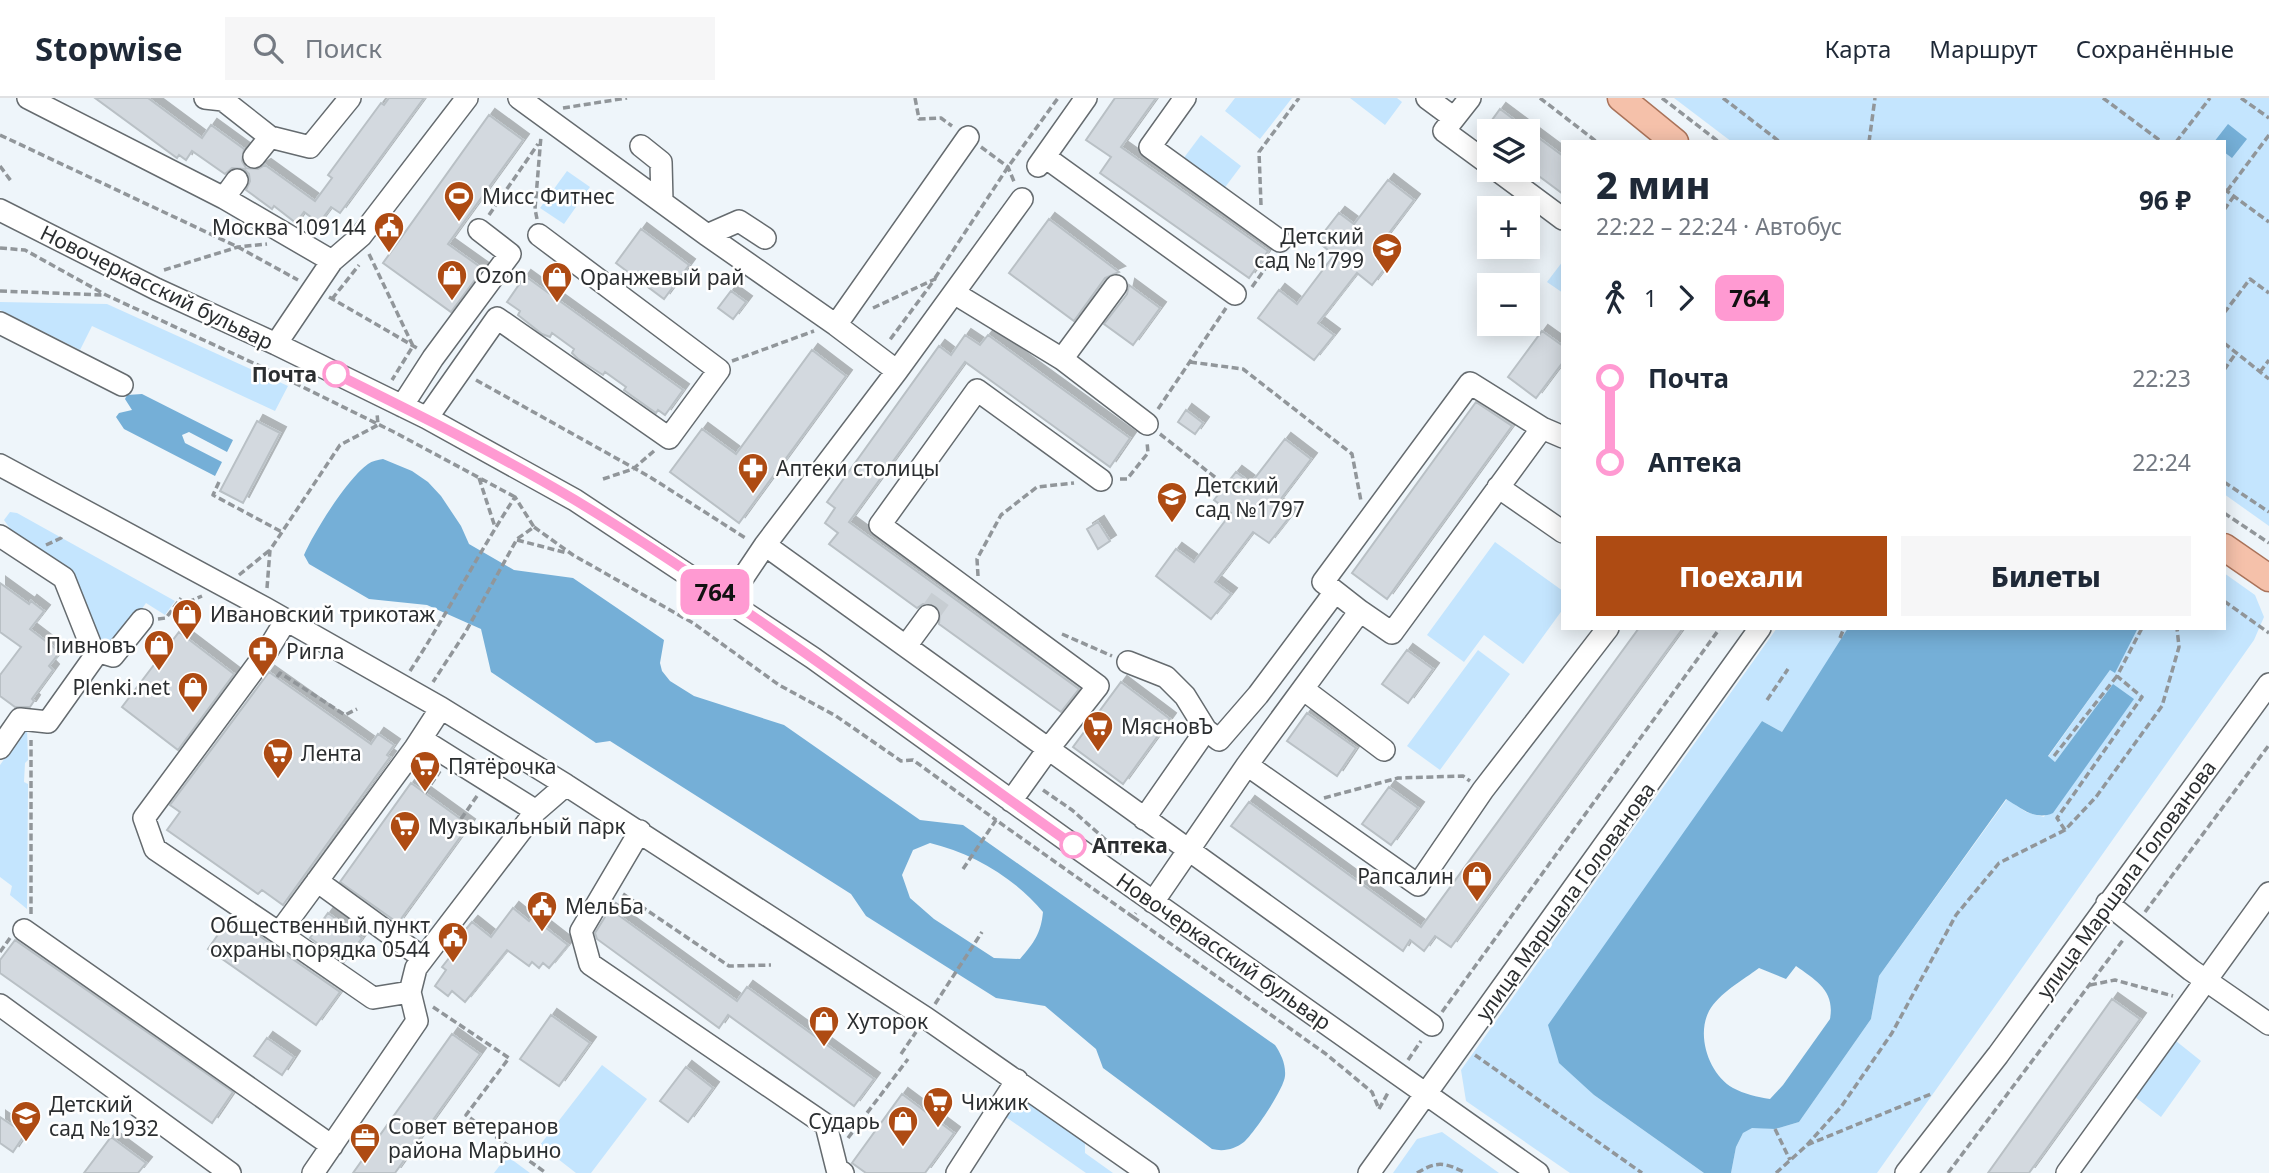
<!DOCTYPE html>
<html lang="ru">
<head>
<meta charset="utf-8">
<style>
	body { margin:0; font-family:"Noto Sans",sans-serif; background:#f6f6f7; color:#1f2937; height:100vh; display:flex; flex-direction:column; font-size:26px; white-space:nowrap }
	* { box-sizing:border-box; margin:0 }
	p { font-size:23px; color:#747a83 }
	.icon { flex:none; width:38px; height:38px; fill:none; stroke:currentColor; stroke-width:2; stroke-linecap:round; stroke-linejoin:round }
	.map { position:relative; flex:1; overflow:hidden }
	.details { position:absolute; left:1561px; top:42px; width:665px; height:490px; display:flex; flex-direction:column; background:#fff; border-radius:0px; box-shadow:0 4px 18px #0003 }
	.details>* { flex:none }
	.badge { padding:0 14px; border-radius:10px; font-size:24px; line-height:46px }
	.controls { position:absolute; left:1477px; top:21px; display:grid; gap:14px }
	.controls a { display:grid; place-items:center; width:63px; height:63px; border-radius:0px; background:#fff; box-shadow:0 4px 18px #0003; font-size:35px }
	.map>.badge { position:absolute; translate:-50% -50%; box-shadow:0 0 0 4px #fff }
	.legs { display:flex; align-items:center; gap:10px; height:77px; padding:0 35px; font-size:23px }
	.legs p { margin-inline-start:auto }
	.head { display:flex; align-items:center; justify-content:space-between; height:119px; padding:0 35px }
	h1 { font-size:38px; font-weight:800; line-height:52px }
	.button { display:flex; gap:14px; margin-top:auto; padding:14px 35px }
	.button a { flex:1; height:80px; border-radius:0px; background:#ae4b13; color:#fff; font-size:28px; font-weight:800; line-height:80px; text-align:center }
	.button a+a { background:#f6f6f7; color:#1f2937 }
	ul { padding:0 35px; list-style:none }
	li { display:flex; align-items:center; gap:24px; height:84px; font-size:26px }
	li i { display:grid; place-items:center; width:10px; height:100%; margin:0 9px; background:currentColor }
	li i::after { content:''; width:18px; height:18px; margin:-9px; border:5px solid; border-radius:50%; background:#fff }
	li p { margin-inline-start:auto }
	li:first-child i { background:linear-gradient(#0000 50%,currentColor 0) }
	li:last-child i { background:linear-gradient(currentColor 50%,#0000 0) }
	header { display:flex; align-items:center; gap:42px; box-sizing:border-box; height:98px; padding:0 35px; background:#fff; border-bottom:2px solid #e0e1e3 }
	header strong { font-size:33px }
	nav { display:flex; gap:38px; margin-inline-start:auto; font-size:24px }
	.search { width:490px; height:63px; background:#f6f6f7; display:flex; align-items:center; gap:18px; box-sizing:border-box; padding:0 24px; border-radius:0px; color:#747a83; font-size:26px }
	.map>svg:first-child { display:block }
</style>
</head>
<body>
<header>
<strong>Stopwise</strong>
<div class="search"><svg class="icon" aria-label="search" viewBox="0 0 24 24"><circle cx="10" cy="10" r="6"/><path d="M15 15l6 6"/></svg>Поиск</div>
<nav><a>Карта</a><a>Маршрут</a><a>Сохранённые</a></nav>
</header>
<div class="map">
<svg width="2269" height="1075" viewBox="0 0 2269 1075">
	<defs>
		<filter id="shadow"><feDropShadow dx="6" dy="-6" stdDeviation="0" flood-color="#0004"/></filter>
	</defs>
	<rect width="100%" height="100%" fill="#eef5fa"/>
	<path fill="#c4e5fe" d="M1235,0H1292L1260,41L1225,13Z
		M1350,0H1397L1402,4L1385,27Z
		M1674,0H2269V428L2224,396V44H1732Z
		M1201,37L1241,68L1220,96L1180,65Z
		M567,73L590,89L564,126L540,110Z
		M1563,163V195L1547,184Z
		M0,204L107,206L288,288L275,313L92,228L80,252L0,212Z
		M10,414L17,415L175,503L165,517L146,505L117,546L103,549L72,482L13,435L4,422Z
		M1495,444L1563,493V511L1523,566L1484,537L1464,564L1427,537Z
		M2224,475L2255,497L2264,519L2254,542L1877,1075H1731L1736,1049L1743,1035L1752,1029L1775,1031L1799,1024L1871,921L1879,878L2007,701L2026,714L2044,719L2113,586L2055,664L2048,659L2110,572L2115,574L2138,530H2224Z
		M1777,530H1848L1842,542L1782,634L1762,623L1582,984L1594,997L1704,1075H1570L1466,1003L1461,972Z
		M1478,552L1510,576L1440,672L1407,648Z
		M27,629L28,662L25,665L24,684L28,686L27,811L10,797L12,788L0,779V667Z
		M2176,943L2201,963L2161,1019L2135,999Z
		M602,967L647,1001L591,1075H576L540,1047Z
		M1016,995L1085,1042V1055L1113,1075H1086L1003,1017Z
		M1442,1034L1499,1075H1393L1417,1041Z
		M507,1058L530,1075H494Z"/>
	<path fill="#75afd7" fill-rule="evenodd" d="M2228,26L2247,41L2232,60L2224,54V44H2214Z
		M142,296L233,342L227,354L189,334L182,337L185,345L222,364L215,378L124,331L116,319L119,315L132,312L125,301L127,297Z
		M383,361L412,373L428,384L441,398L461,428L469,446L514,472L573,480L664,542L660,565L662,573L670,583L694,598L784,627L920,722L963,727L1275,947C1281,956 1286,966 1285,978C1284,991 1254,1035 1244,1044C1235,1051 1224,1054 1212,1051L1103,970L1096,951L1045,908L996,900L866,818L851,796L610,643L596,645L491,574L481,531L427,507L369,501L309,466L304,457C314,434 347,381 368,366C372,363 378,362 383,361ZM930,745C972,755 1015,780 1043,814C1041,835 1034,845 1020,861L994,860L934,821L910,800L902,777L913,752Z
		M1848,530H2138L2115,575L2110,572L2048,658L2055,664L2113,586L2134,601L2053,715C2035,723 2021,710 2006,701L1879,878L1871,921L1799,1024L1775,1031L1752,1030L1743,1035L1736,1049L1731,1075H1704L1594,997L1559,965L1548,927L1762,623L1782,634ZM1796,868C1817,883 1835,893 1830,921L1783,987L1770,1001C1757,999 1744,996 1733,990C1709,976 1696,938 1709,913C1719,895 1743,882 1759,870L1786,881Z"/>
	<path fill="#d3d9df" stroke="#b9c0c5" stroke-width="2" filter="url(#shadow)" d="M95,0H148L202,40L211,27L244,51L242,63L246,70L258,71L265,67L315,103L332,80L328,77L381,5L384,7L389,0H424L340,115L331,109L319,125L304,114L296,125L274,108L272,111L246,92L250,83L249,76L244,71L232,70L225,76L192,53L186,62L179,57L177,60Z
		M1115,0H1156L1121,49L1268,153L1249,180L1100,75L1111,59L1086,42Z
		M1500,11L1563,58V96L1528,70V33H1484Z
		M489,17L523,42L448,146L483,171L451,214L383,165Z
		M1388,82L1414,102L1380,147L1394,158L1372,187L1357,175L1318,225L1334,237L1314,262L1258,220L1279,192L1297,206L1334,157L1317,143L1339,115L1354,126Z
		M1049,121L1119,174L1105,180L1074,223L1009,175Z
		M641,131L689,167L664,201L616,165Z
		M525,178L683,292L665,317L658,312L656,315L632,298L624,292L626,289L605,274L603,277L578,261L572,255L574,251L552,235L550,239L542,236L518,217L520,213L507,204Z
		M1129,187L1160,210L1133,247L1104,226L1127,196Z
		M731,193L746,204L733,221L718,210Z
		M1542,233L1563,248V264L1536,300L1508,279Z
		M965,237L980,247L988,237L1130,340L1110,369L965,264L849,424L1079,591L1061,614L939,526L940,513L935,507L923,506L917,510L829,446L838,435L825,425L835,410L827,404L939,248L951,257Z
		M812,252L846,278L739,425L670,374L702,331L736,356Z
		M1476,304L1512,328L1387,501L1352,475Z
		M1186,312L1203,325L1195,336L1178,324Z
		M257,323L280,335L243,405L220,393Z
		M1285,341L1311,361L1277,406L1291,417L1269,445L1253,434L1215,484L1231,496L1211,521L1156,478L1176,451L1194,464L1231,415L1214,402L1236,374L1251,385Z
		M1098,424L1110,443L1098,451L1087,431Z
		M0,485L29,506L31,503L44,513L30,531L60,554L49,568L53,572L32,601L34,603L30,609H15L0,598V577L21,549L0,534Z
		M1639,530H1683L1451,849L1435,838L1424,853L1410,842L1403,853L1231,728L1249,704L1421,829Z
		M179,534L234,576L178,652L122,609Z
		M1407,552L1433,571L1408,605L1382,586Z
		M269,574L371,646L378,636L394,647L387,657L390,659L283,807L262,792L258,796L167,732L180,714L170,707Z
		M1121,584L1170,621L1123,686L1073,649Z
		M1307,615L1356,650L1337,678L1287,643Z
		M411,685L469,727L398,825L340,784Z
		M1389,689L1418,710L1391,747L1362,726Z
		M513,810L529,823L532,819L568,847L549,870L543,865L539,870L532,864L529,868L507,852L465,904L452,893L448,898L435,888L446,872L442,869L464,841L460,838L472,824L491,839Z
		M610,811L737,903L747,889L874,981L854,1008L728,917L719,930L597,841L595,835Z
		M328,815L362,840L344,864L310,840Z
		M231,818L340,894L316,927L208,851Z
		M15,842L233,994L212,1025L0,875V862Z
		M2112,901L2140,921L2029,1075H1988Z
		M551,917L590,945L559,988L520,961Z
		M452,936L480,956L395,1075H353Z
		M267,940L294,959L282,977L254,958Z
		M686,969L713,990L688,1024L660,1003Z
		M902,996L954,1035L925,1075H866L852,1065Z
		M0,1019L25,1036L13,1054L0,1045Z
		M111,1039L146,1065L138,1075H84Z"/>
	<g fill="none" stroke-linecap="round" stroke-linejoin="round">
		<path stroke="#c7cdd2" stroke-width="21" stroke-dasharray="21 10" stroke-linecap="butt" d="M928,518L945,494"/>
		<g stroke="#656b6f" stroke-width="24">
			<path id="minor" d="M28,0L224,100L332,163
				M205,0L223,2L270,39L310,49L350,0
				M519,0L707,137L836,227L897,273
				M1185,0L1150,49L1280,143
				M1427,0L1454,20
				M1470,0L1444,33L1489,66
				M641,48L661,64L662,104
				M254,59L270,39
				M1045,59L1235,196
				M1038,68L1086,0
				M1497,72L1563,121
				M224,100L237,82
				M0,112L156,191L276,246L427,320L575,402L813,560L1073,747L1538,1075
				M707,137L739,123L765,140
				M954,195L1062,261L1147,326
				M0,225L122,287
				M836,227L968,39
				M276,246L332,163L361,138L467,0
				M1062,261L1116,188
				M402,308L433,260L510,156L479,132
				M427,320L497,220L669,340L719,272L539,137
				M0,367L265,510L441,610L566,687L926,920L1148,1075
				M1498,389L1563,434
				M0,438L64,480L95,558L48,624L20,621L0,650
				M765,447C988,606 1209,768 1432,927
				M728,502L765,447L897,273L1022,101
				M1360,513L1323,484L1470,285L1542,330
				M906,548L928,518
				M93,552L113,558L142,522
				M1128,564L1166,579L1185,598L1206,632L1219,642L1258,597L1335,494
				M1303,591L1384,652
				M421,641L536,713
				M1247,667L1360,513L1392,535L1542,330L1563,339
				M1011,703L1049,650L1098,588L880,427L977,292L1101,382
				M1144,721L1206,632
				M640,733L581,833L590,866L826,1027L837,1071L843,1075
				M317,783L423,860
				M1153,804L1247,667L1418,787L1483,692L1608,530
				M2107,805L2191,872L2269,926
				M24,832L332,1048
				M279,835L155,751L144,720L266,555L286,522
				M410,894L373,900L279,835L415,650L441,610
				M0,907L230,1075
				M313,1075L417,923L410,894L416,870L536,713L566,687
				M957,1075L1017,982
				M1369,1075L1760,530
				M1906,1075L1998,957L2269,586
				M2067,1075L2269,795"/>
		</g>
		<g stroke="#aa735a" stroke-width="29">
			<path id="major" d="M1621,0L1675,44
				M2224,449L2269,480"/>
		</g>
		<path stroke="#91969a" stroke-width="3.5" stroke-dasharray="7 3.5" stroke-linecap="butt" d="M915,0L919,21L941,20L952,28
			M1540,0L1597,44
			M1662,0L1719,44
			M1723,0L1780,44
			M2103,0L2162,44
			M2241,0L2269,20
			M563,10L627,0
			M0,37L238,149L298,182
			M1869,44L1875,0
			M2176,44L2210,0
			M981,49L1008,69L1015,86
			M0,68L11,83
			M2224,91L2269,124
			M2227,93L2269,37
			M1261,107L1259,54L1299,0
			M2224,112L2234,98
			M489,117L538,46
			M537,121L535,111L541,38
			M0,150L25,152L106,197L262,269L394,334L515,399
			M369,156L413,248L392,282
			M164,172L238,149L267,146
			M935,180L1008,69L1058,0
			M1252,189L1274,158
			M0,193L104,197
			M329,199L417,250
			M332,201L359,167
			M873,210L935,181L889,243
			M2224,215L2250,181L2269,195
			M2224,245L2269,281
			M732,263L814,233
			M1190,264L1243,271L1352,356L1361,403
			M2224,272L2236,255
			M2260,274L2269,262
			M476,282L650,379L747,441
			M1158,311L1226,210
			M1160,336L1216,380
			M479,380L495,429
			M603,381L633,371L654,353
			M1120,381H1127L1148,355L1147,344
			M219,384L213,397L282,434
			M2224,384L2269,414
			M2224,415L2269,445
			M534,429L573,457L693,525L779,587L836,618L901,663L913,662L996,722
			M517,442L567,455
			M46,447L61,440L63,436
			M239,477L270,452
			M978,478L977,461L1001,417L1037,389L1074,385
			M267,490L270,452L340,347L378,327L377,315
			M2224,503L2269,535
			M188,504L202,498
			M158,521L166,520L181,500
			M1062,536L1112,558
			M1840,540L1844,530
			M410,573C447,516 478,456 515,399L534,429L517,441L465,535L433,584
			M277,579L280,575L345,617L357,611
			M1767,602L1788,571
			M2054,658L2117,578
			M1043,692L1072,712L1124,758
			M425,695L440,673
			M1324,700L1398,680L1463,678L1470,683
			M461,721L477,698
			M2065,732L2057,720L2142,599L2117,578L2142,530
			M963,771L996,722L1133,819L1136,815
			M623,796L729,868L771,867
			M2145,814L2269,647
			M31,816V642
			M1133,819L1326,956L1372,994L1379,1011
			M0,854L10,840
			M2090,887L2115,882L2173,898
			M935,906L982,834
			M433,909L509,960L466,1017L546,1075
			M1442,914L1720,530
			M901,956L916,934
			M1475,957L1642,1075
			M1408,962L1421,943
			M1379,1011L1389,993
			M1775,1031L1790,1062
			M848,1040L908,961
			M1807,1047L1841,1009L1892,935L1956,817L1999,765L2065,732L2096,699L2162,608L2179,549L2177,530
			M1417,1075C1438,1062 1445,1065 1466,1075
			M1776,1075L1807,1047L1931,996
			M1948,1075L2123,842"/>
		<use href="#minor" stroke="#fff" stroke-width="21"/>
		<use href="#major" stroke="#f5c1aa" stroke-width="26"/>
	</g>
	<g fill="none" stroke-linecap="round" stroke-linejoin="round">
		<g stroke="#fff" stroke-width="16">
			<path id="line-1" d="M336,276C417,316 498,356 575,402C748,507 908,631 1073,747"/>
		</g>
		<use href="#line-1" stroke="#ff9ad2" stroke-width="10"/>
	</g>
	<defs>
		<g id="stadium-pin" transform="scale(1.575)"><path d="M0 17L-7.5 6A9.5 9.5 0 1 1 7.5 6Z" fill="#ae4b13" stroke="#fff"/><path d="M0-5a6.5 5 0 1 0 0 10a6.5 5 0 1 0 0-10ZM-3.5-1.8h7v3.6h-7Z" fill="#fff"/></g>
		<g id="civic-pin" transform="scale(1.575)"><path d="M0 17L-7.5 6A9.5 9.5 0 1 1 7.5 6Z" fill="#ae4b13" stroke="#fff"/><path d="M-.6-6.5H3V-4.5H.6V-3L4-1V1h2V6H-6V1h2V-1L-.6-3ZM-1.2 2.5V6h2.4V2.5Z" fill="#fff"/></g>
		<g id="school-pin" transform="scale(1.575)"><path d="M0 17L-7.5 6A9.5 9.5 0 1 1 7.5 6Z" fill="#ae4b13" stroke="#fff"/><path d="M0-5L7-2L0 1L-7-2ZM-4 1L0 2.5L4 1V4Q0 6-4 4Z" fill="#fff"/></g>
		<g id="shop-pin" transform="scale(1.575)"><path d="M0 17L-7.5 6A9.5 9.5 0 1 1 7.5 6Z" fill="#ae4b13" stroke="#fff"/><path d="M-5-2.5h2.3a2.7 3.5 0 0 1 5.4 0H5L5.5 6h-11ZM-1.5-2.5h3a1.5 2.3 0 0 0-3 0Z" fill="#fff"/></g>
		<g id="pharmacy-pin" transform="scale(1.575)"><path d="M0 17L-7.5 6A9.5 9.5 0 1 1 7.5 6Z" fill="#ae4b13" stroke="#fff"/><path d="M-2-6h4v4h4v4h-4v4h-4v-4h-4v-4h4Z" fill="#fff"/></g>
		<g id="supermarket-pin" transform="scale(1.575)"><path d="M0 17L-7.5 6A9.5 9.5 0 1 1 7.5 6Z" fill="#ae4b13" stroke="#fff"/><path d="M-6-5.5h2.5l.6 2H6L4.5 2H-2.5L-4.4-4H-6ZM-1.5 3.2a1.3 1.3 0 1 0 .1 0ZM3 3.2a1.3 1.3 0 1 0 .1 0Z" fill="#fff"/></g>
		<g id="office-pin" transform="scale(1.575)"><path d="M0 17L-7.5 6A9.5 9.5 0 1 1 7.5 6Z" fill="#ae4b13" stroke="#fff"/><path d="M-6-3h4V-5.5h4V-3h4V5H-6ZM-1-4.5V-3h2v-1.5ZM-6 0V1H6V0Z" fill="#fff"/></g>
	</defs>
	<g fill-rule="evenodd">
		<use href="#stadium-pin" x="459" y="98"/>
		<use href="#civic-pin" x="389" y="129"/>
		<use href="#school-pin" x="1387" y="150"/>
		<use href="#shop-pin" x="452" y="177"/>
		<use href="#shop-pin" x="557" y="179"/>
		<use href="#pharmacy-pin" x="753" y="370"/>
		<use href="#school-pin" x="1172" y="399"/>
		<use href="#shop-pin" x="187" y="516"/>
		<use href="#shop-pin" x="159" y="547"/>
		<use href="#pharmacy-pin" x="263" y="553"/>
		<use href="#shop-pin" x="193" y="589"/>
		<use href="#supermarket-pin" x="1098" y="628"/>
		<use href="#supermarket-pin" x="278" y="655"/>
		<use href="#supermarket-pin" x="425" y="668"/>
		<use href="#supermarket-pin" x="405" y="728"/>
		<use href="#shop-pin" x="1477" y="778"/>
		<use href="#civic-pin" x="542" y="808"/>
		<use href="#civic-pin" x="453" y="839"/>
		<use href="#shop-pin" x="824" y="923"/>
		<use href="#supermarket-pin" x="938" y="1004"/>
		<use href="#school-pin" x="26" y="1018"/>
		<use href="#shop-pin" x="903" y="1023"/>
		<use href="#office-pin" x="365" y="1040"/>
	</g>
	<g fill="#fff" stroke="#ff9ad2" stroke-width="3.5">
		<circle cx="336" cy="276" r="12"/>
		<circle cx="1073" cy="747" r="12"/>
	</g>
	<g text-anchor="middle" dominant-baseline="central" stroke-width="5" stroke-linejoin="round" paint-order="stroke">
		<g font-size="21" fill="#2b2e30" stroke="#fff" text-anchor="start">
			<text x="482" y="98">Мисс Фитнес</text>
			<text x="366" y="129" text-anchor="end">Москва 109144</text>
			<text x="1364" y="138" text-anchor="end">Детский<tspan x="1364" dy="24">сад №1799</tspan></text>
			<text x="475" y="177">Ozon</text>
			<text x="580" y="179">Оранжевый рай</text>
			<text x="776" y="370">Аптеки столицы</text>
			<text x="1195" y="387">Детский<tspan x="1195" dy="24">сад №1797</tspan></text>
			<text x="210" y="516">Ивановский трикотаж</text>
			<text x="136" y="547" text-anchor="end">Пивновъ</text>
			<text x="286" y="553">Ригла</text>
			<text x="170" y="589" text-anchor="end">Plenki.net</text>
			<text x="1121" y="628">МясновЪ</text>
			<text x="301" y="655">Лента</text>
			<text x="448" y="668">Пятёрочка</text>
			<text x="428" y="728">Музыкальный парк</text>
			<text x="1454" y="778" text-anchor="end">Рапсалин</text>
			<text x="565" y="808">МельБа</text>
			<text x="430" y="827" text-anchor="end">Общественный пункт<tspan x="430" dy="24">охраны порядка 0544</tspan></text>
			<text x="847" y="923">Хуторок</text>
			<text x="961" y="1004">Чижик</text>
			<text x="49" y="1006">Детский<tspan x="49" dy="24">сад №1932</tspan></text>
			<text x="880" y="1023" text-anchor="end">Сударь</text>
			<text x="388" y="1028">Совет ветеранов<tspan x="388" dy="24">района Марьино</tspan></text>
		</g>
		<g font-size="21" fill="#2b2e30" stroke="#fff">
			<text transform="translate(157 189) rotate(26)">Новочеркасский бульвар</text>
			<text transform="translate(2126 781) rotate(-54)">улица Маршала Голованова</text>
			<text transform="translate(1565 803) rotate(-54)">улица Маршала Голованова</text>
			<text transform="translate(1224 853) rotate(35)">Новочеркасский бульвар</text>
		</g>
		<g font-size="21" font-weight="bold" fill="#2b2e30" stroke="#fff" text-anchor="end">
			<text x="317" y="276">Почта</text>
			<text x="1092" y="747" text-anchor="start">Аптека</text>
		</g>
	</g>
</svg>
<div class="controls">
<a><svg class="icon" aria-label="layers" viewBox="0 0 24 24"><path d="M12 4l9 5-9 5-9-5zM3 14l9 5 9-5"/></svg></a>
<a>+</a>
<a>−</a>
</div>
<b class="badge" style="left:715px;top:494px;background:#ff9ad2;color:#111">764</b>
<section class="details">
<div class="head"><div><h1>2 мин</h1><p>22:22 – 22:24 · Автобус</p></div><b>96 ₽</b></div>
<div class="legs"><svg class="icon" aria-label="walk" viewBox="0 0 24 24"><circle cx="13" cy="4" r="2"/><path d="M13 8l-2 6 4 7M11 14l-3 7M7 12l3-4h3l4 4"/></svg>1<svg class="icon" aria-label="forward" viewBox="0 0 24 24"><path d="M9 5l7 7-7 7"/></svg><b class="badge" style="background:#ff9ad2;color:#111">764</b></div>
<ul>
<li><i style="color:#ff9ad2"></i><b>Почта</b><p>22:23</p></li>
<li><i style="color:#ff9ad2"></i><b>Аптека</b><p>22:24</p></li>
</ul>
<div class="button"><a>Поехали</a><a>Билеты</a></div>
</section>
</div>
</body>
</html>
